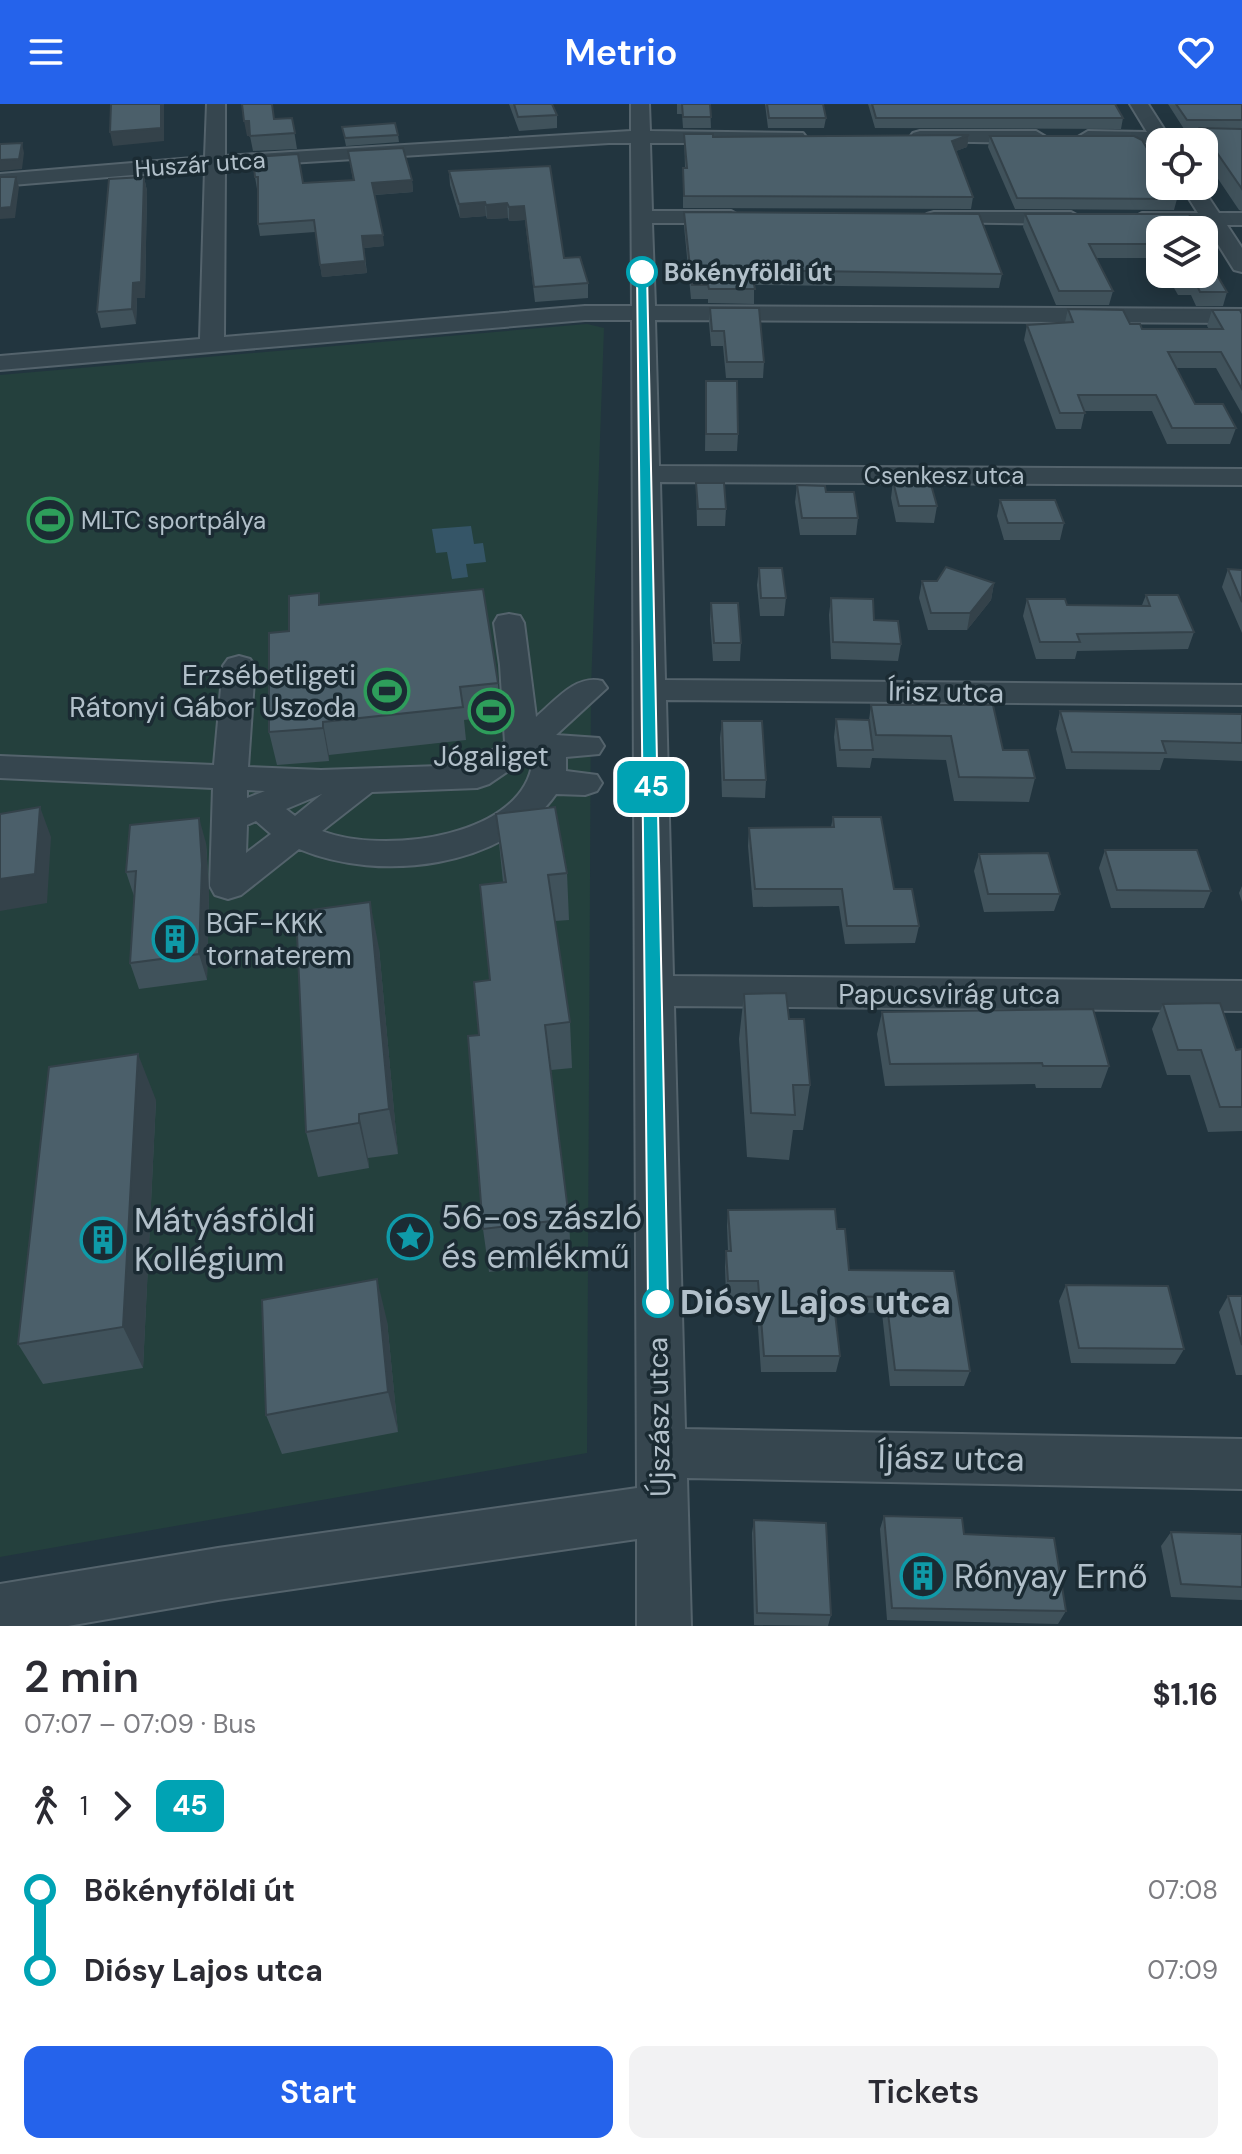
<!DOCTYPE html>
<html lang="en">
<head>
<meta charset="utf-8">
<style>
	body { margin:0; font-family:"DM Sans",sans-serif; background:#f2f2f3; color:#2b2b33; height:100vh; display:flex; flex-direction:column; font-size:30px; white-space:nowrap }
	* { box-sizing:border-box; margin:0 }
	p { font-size:26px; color:#7c7c81 }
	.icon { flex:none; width:44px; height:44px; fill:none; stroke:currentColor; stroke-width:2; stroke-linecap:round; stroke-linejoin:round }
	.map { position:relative; height:1522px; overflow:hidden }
	.drawer { display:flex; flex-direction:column; background:#fff; flex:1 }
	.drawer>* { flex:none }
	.badge { padding:0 16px; border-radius:12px; font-size:28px; line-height:52px }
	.buttons { position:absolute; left:1146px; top:24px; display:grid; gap:16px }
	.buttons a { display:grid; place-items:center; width:72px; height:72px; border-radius:16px; background:#fff; box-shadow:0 4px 20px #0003; font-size:40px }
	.map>.badge { position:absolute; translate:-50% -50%; box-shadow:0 0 0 4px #fff }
	.legs { display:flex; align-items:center; gap:12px; height:88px; padding:0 24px; font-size:26px }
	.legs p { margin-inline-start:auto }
	.headline { display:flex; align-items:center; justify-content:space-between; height:136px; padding:0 24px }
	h1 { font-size:44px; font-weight:600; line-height:60px }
	.button { display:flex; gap:16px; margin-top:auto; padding:16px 24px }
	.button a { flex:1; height:92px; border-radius:16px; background:#2563eb; color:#fff; font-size:32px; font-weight:600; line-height:92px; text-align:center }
	.button a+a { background:#f2f2f3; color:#2b2b33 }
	ul { padding:0 24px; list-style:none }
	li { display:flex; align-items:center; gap:28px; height:80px; font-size:30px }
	li i { display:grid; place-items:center; width:12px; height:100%; margin:0 10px; background:currentColor }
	li i::after { content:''; width:20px; height:20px; margin:-10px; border:6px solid; border-radius:50%; background:#fff }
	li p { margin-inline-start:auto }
	li:first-child i { background:linear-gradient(#0000 50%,currentColor 0) }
	li:last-child i { background:linear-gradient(currentColor 50%,#0000 0) }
	header { display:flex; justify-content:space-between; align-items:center; height:104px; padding:0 24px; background:#2563eb; color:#fff; font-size:36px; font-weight:600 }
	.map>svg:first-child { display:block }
</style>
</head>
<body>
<header><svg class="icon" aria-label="menu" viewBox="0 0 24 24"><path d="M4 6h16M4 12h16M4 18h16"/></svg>Metrio<svg class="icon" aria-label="heart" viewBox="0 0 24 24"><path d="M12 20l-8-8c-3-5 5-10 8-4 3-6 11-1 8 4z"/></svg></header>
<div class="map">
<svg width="1242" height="1522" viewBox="0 0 1242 1522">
	<rect width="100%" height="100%" fill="#22353f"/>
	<path fill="#24403d" d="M587,220L604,224L591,584L587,1349L0,1453V271Z"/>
	<path fill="#355567" d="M471,422L474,440L483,439L486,458L466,460L468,473L452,475L447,448L436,449L432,425Z"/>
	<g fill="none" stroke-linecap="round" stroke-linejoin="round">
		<g stroke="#54636c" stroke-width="4">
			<path id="minor" d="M207,0H225V52L631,27V0H649L650,27L803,29L806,33L803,37L796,39H650L652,107H731L742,113L731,119H652L655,202L1242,205V219L655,216L659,362L1242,365V381L660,378L665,576L1242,581V601L666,596L673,872L1242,877V907L674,902L685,1325L1242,1335V1385L687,1374L691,1522H637V1435L218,1496L68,1522H0V1480L218,1444L637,1384L632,216H585L0,266V252L200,235L205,65L0,82V70L205,53ZM609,39H631L632,202H585L224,233L225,63Z
				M1130,0H1148L1166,28H1242V40L1160,38V43L1154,39L1081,37L1078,33L1088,27L1147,28Z
				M920,27H1036L1046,33L1036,39L913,37L910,33L913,29Z
				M1181,82H1201L1219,109H1242V121H1227L1242,144V168L1234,166L1206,121L1135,119L1131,115L1142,109H1198Z
				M934,108H1071L1082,114L1071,120L927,118L923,114L927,110Z
				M509,510L520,512L524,519L536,613C555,597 576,570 602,577L607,584L556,631L599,634L604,642L599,650L566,653V667L597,671L602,679L597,687L585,691L556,690C504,764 380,779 299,745L241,791L228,795L215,791L210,782L213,684L0,674V652L214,661L223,562L228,555L239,552L250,555L255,562L248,663L321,666L470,661L505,638L500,561L494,519L498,512ZM529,653H533C529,734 382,751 322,727L372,688L477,684L489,680ZM247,686L265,687L247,694ZM322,690L295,712L286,705ZM256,717L271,730L246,749L247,721Z"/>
		</g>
		<use href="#minor" fill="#36464f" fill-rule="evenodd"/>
	</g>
	<path fill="#40525b" d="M509,0H552L557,11V24L519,27Z
		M677,0H710L711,24H683L682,10H677Z
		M765,0H823L826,14L824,24H768Z
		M868,0H1115L1123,14L1121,25L875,24Z
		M1168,0H1242V107L1239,106L1204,54V38H1197L1200,25H1184Z
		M292,14L297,45L253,47L250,32H247L275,15Z
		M342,23L398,31L399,38L346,42Z
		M684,30L713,33L969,31L967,43L956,47L973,93L971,105L683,104V64H685Z
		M990,32L1177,95L1174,106L1015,105L988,43Z
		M348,47L412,76L413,88L375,91L384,142L364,144L367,169L322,173L315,128L260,132L258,120V85H257L255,73L303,79L353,76Z
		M550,62L564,154L588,179V194L535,198L525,116L509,117L508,114L487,115L486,112L460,114L450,81L449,67Z
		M144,73L147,87L145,194H137L136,220L101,224L97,208Z
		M684,108L1002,170L999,184L754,181V200L708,199V195H691L684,122Z
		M1025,110L1160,126V158L1158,154H1096L1113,187L1109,201H1056L1023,123Z
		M1166,170H1204L1227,188L1223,202H1196L1191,191H1178Z
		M710,204L764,258L763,274H726L723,242H711L709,219Z
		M1068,205L1130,220L1142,225H1209L1207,222L1212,206L1242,210V310L1216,264H1176L1195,300L1236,324L1230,340H1167L1152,307H1085L1081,325H1056L1024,236L1027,221L1065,218Z
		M706,277L738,330L737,347H705Z
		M893,377L937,402L934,419L896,418L891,394Z
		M696,379L726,405L725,422H697Z
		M797,381L826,388L858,414L856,431H800L795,398Z
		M1000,396L1064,419L1060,436H1004L997,412Z
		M759,464L786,494L784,512H760L757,481Z
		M1228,465L1242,466V529L1222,483Z
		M922,477L994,479L991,496L967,526H928L919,494Z
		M1146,491L1194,528L1188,545L1077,547L1075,555H1036L1023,512L1027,495L1067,501H1142Z
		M831,494L874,516L901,540L898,557L831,555L829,511Z
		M711,499L741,539L740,557H713L710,516Z
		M321,501L498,579L500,612L464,616L466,636L329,651V657L277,661L269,628L289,527Z
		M871,601L1003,646L1035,674L1029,698L954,697L946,656L872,654L870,664L837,663L834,633L836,615L869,616Z
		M1060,607L1242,610V657L1164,654L1160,666L1066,665L1056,625Z
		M722,617L766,676L765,694L722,693L720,634Z
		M496,710L567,769L569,816L555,817L570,918L572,964L551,966L569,1115L571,1158L489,1168L483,1125L479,931L490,876L503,778Z
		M833,713L894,785L919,822L915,839L845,840L839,802L753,803L748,742L749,724L831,723Z
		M206,739L209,787L207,876L139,885L130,859L134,792L126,768Z
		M1105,746L1211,787L1204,804H1111L1099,764Z
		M979,750L1060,790L1054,807L984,808L974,767Z
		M1242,782V798L1239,789Z
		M379,844L398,1050L368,1054L369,1064L318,1073L306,1028Z
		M744,890L789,915L810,981L803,1026H793L789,1056L747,1053L739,935Z
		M1163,900L1236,946L1242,945V1027L1208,1028L1190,971H1167L1152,925Z
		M882,908L1109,962L1101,984H1036L1035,980L885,982L877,930Z
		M156,996L143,1264L43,1280L18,1240Z
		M728,1106L837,1125L849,1166L954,1167L970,1267L964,1282H890L882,1209L835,1208L840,1252L836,1268H761L756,1194H726L725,1163L726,1147H728L727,1122Z
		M1066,1181L1184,1245L1175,1260L1071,1259L1059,1197Z
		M1228,1192H1242V1271H1236L1219,1208Z
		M387,1217L398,1328L282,1350L266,1311Z
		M884,1412L964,1430L1066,1507L1058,1520L887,1516L880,1425Z
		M754,1416L831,1511L828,1522L754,1521L752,1429Z
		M1171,1428L1242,1430V1496L1171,1493L1161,1442Z"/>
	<path fill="#34424a" d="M161,0H164V37L113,42L110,28Z
		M244,17H249L251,32H247Z
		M969,31L967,43L950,49L952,37Z
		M22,39L24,49L22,65L0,67V56Z
		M16,73L19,83L15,114L0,115V104Z
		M144,73L147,87L145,194H137L136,220L132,205L133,179Z
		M412,76L413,88L373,91L372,79Z
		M485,98L486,112L460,114L459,100Z
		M507,99L508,114L487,115L486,101Z
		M524,102L525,116L509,117V103Z
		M383,131L384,142L364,144L362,132Z
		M365,157L367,169L322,173L320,161Z
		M994,479L991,496L967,526L970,509Z
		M323,618L329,651V657L323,624Z
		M40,703L51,733L47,799L0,807V775Z
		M199,714L206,739L209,787L207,876L199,850Z
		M370,798L379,844L398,1050L389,1005Z
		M138,950L156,996L143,1264L123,1223Z
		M359,1010L368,1054L369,1064L359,1019Z
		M377,1175L387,1217L398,1328L388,1288Z"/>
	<path fill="#4b5f6a" stroke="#34424a" stroke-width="2" d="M111,0H161V24L110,28Z
		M242,0H272L274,15L292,14L295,29L250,32L249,17H244Z
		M514,0H552L557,11L518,13Z
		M682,0H710L711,13H683Z
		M767,0H823L826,14H769Z
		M872,0H1115L1123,14H876Z
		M1176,0H1242V16H1187Z
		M395,19L398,31L345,34L342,23Z
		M1200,24L1242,25V85Z
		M684,30H713V33L969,31L952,37L973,93L684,92L683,64H687Z
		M990,32H1134L1142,36L1160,66V82H1170L1177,95L1017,94Z
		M22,39L19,55L0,56V40Z
		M403,44L412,76L372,79L383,131L362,132L365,157L320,161L314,116L258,120V73H255L253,53L298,50L303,79L354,76L348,47Z
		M550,62L564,154L580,153L588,179L534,183L524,102L509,103L507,99L486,101L485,98L459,100L449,67Z
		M0,73H16L11,103L0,104Z
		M144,73L141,178L133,179L132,205L97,208L109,75Z
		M684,108L979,110L1002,170L751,166L755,185H709L708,181H692Z
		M1025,110H1189L1198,126H1160V140H1089L1113,187H1059Z
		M1204,149L1227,188H1200L1195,177H1181L1178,170H1204Z
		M710,204H759L764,258H727L724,227H712Z
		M1068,205L1123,206L1130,220H1140L1142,225H1223L1212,206H1240L1242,210V285L1221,248H1168L1195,300H1223L1236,324H1172L1156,291H1078L1085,309H1060L1027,221L1073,218Z
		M706,277H737L738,330H706Z
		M893,377H930L937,402H899Z
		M696,379H724L726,405H698Z
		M797,381L825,382L826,388H854L858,414H802Z
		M1000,396H1055L1064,419H1008Z
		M946,463L994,479L970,509H931L922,477H937Z
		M759,464H782L786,494H761Z
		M1228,465L1242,466V498Z
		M483,485L498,579L460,583L463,603L323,618V624L269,628V529L289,527V492L319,489V501Z
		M1146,491H1178L1194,528L1077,530L1080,538H1040L1027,495H1065L1067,501L1150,502Z
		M831,494L873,495L874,516L898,517L901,540L833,538Z
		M711,499H738L741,539H714Z
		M871,601H993L1003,646H1028L1035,674L959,673L951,632L876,631Z
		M1060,607L1242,610V639L1162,637L1166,649L1072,648Z
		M836,615L869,616L873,646H840Z
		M722,617H762L766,676H724Z
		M40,703L35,770L0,775V710Z
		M555,703L567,769L548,771L570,918L545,921L569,1115L483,1125L468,932L479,931L474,878L490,876L480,781L506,778L496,710Z
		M833,713H881L894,785H912L919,822H847L842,785H755L749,724L834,723Z
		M199,714L202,761L199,850L130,859L136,767L126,768L130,721Z
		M1105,746H1197L1211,787L1117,786Z
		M1048,749L1060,790H988L979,750Z
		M370,798L389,1005L359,1010V1019L306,1028L296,808Z
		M786,889L789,915H804L810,981H793L795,1011L751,1009L744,890Z
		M1220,899L1236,946L1242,945V1003H1220L1201,946H1178L1163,900Z
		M1093,905L1109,962H1043L1042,959L890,960L882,908Z
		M138,950L123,1223L18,1240L49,963Z
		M835,1105L837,1125H845L849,1166L954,1167L970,1267L895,1266L886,1193L833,1192L840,1252H764L758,1177H728L726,1147H731L728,1106Z
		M377,1175L388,1288L266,1311L262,1196Z
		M1066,1181L1168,1182L1184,1245L1079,1244Z
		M1228,1192H1242V1241Z
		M884,1412L962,1414L964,1430L1054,1434L1066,1507L892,1504Z
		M754,1416L826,1419L831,1511L757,1509Z
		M1171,1428L1242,1430V1483L1181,1480Z"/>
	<path fill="#00a3b4" stroke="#fff" stroke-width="2" d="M642,165L647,168L668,1198L665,1204L658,1207L651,1204L648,1198L637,168Z"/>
	<defs>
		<g id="stadium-ring" transform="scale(2.3)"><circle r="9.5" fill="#1b2b33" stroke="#2e9e5b" stroke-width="1.5"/><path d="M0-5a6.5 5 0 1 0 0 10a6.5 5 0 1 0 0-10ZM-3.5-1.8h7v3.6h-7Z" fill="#2e9e5b"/></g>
		<g id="building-ring" transform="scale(2.3)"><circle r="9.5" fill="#1b2b33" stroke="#0f9aa8" stroke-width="1.5"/><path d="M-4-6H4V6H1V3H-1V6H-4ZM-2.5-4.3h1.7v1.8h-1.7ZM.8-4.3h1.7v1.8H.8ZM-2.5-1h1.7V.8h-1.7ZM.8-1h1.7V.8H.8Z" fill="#0f9aa8"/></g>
		<g id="sight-ring" transform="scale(2.3)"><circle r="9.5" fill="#1b2b33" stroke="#0f9aa8" stroke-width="1.5"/><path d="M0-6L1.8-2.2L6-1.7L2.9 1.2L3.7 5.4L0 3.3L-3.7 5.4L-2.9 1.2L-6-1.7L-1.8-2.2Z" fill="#0f9aa8"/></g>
	</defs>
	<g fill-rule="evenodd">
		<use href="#stadium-ring" x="50" y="416"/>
		<use href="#stadium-ring" x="387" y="587"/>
		<use href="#stadium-ring" x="491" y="607"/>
		<use href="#building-ring" x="175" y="835"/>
		<use href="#sight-ring" x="410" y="1133"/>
		<use href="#building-ring" x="103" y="1136"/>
		<use href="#building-ring" x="923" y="1472"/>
	</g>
	<g fill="#fff" stroke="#00a3b4" stroke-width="4">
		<circle cx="642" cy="168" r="14"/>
		<circle cx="658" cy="1198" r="14"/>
	</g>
	<g text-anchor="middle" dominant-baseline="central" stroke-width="7" stroke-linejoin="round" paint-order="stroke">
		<g font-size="24" fill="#b2c0ca" stroke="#1b2b33">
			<text transform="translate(200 60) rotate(-4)">Huszár utca</text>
			<text x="944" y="371">Csenkesz utca</text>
		</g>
		<g font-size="24" font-weight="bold" fill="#b2c0ca" stroke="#1b2b33" text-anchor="start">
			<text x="664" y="168">Bökényföldi út</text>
		</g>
		<g font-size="24" fill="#b2c0ca" stroke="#1b2b33" text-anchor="start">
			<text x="81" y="416">MLTC sportpálya</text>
		</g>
		<g font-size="28" fill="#b2c0ca" stroke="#1b2b33" text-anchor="end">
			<text x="356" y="571">Erzsébetligeti<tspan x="356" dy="32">Rátonyi Gábor Uszoda</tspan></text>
			<text x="491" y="652" text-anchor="middle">Jógaliget</text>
			<text x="206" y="819" text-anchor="start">BGF-KKK<tspan x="206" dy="32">tornaterem</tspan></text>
		</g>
		<g font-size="28" fill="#b2c0ca" stroke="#1b2b33">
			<text transform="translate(946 588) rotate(1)">Írisz utca</text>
			<text x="949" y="890">Papucsvirág utca</text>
			<text transform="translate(659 1313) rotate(-91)">Újszász utca</text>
		</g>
		<g font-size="34" fill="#b2c0ca" stroke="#1b2b33" text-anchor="start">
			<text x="441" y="1113">56-os zászló<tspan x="441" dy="39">és emlékmű</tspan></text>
			<text x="134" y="1116">Mátyásföldi<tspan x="134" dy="39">Kollégium</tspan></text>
			<text x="954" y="1472">Rónyay Ernő</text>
		</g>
		<g font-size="34" font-weight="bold" fill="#b2c0ca" stroke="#1b2b33" text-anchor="start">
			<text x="680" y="1198">Diósy Lajos utca</text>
		</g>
		<g font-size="34" fill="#b2c0ca" stroke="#1b2b33">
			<text transform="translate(951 1354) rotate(1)">Íjász utca</text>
		</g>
	</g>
</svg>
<div class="buttons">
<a><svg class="icon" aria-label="locate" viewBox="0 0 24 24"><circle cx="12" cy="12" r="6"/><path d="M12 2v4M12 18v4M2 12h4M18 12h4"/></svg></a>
<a><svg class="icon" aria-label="layers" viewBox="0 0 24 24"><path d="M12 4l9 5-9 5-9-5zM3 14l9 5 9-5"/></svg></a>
</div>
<b class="badge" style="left:651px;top:683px;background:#00a3b4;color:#fff">45</b>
</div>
<section class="drawer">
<div class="headline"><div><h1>2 min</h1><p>07:07 – 07:09 · Bus</p></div><b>$1.16</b></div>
<div class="legs"><svg class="icon" aria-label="walk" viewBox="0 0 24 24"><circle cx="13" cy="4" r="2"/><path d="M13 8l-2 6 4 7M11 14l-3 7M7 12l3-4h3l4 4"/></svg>1<svg class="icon" aria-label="forward" viewBox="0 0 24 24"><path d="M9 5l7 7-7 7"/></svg><b class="badge" style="background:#00a3b4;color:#fff">45</b></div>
<ul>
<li><i style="color:#00a3b4"></i><b>Bökényföldi út</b><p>07:08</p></li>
<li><i style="color:#00a3b4"></i><b>Diósy Lajos utca</b><p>07:09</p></li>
</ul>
<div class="button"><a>Start</a><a>Tickets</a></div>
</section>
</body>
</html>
